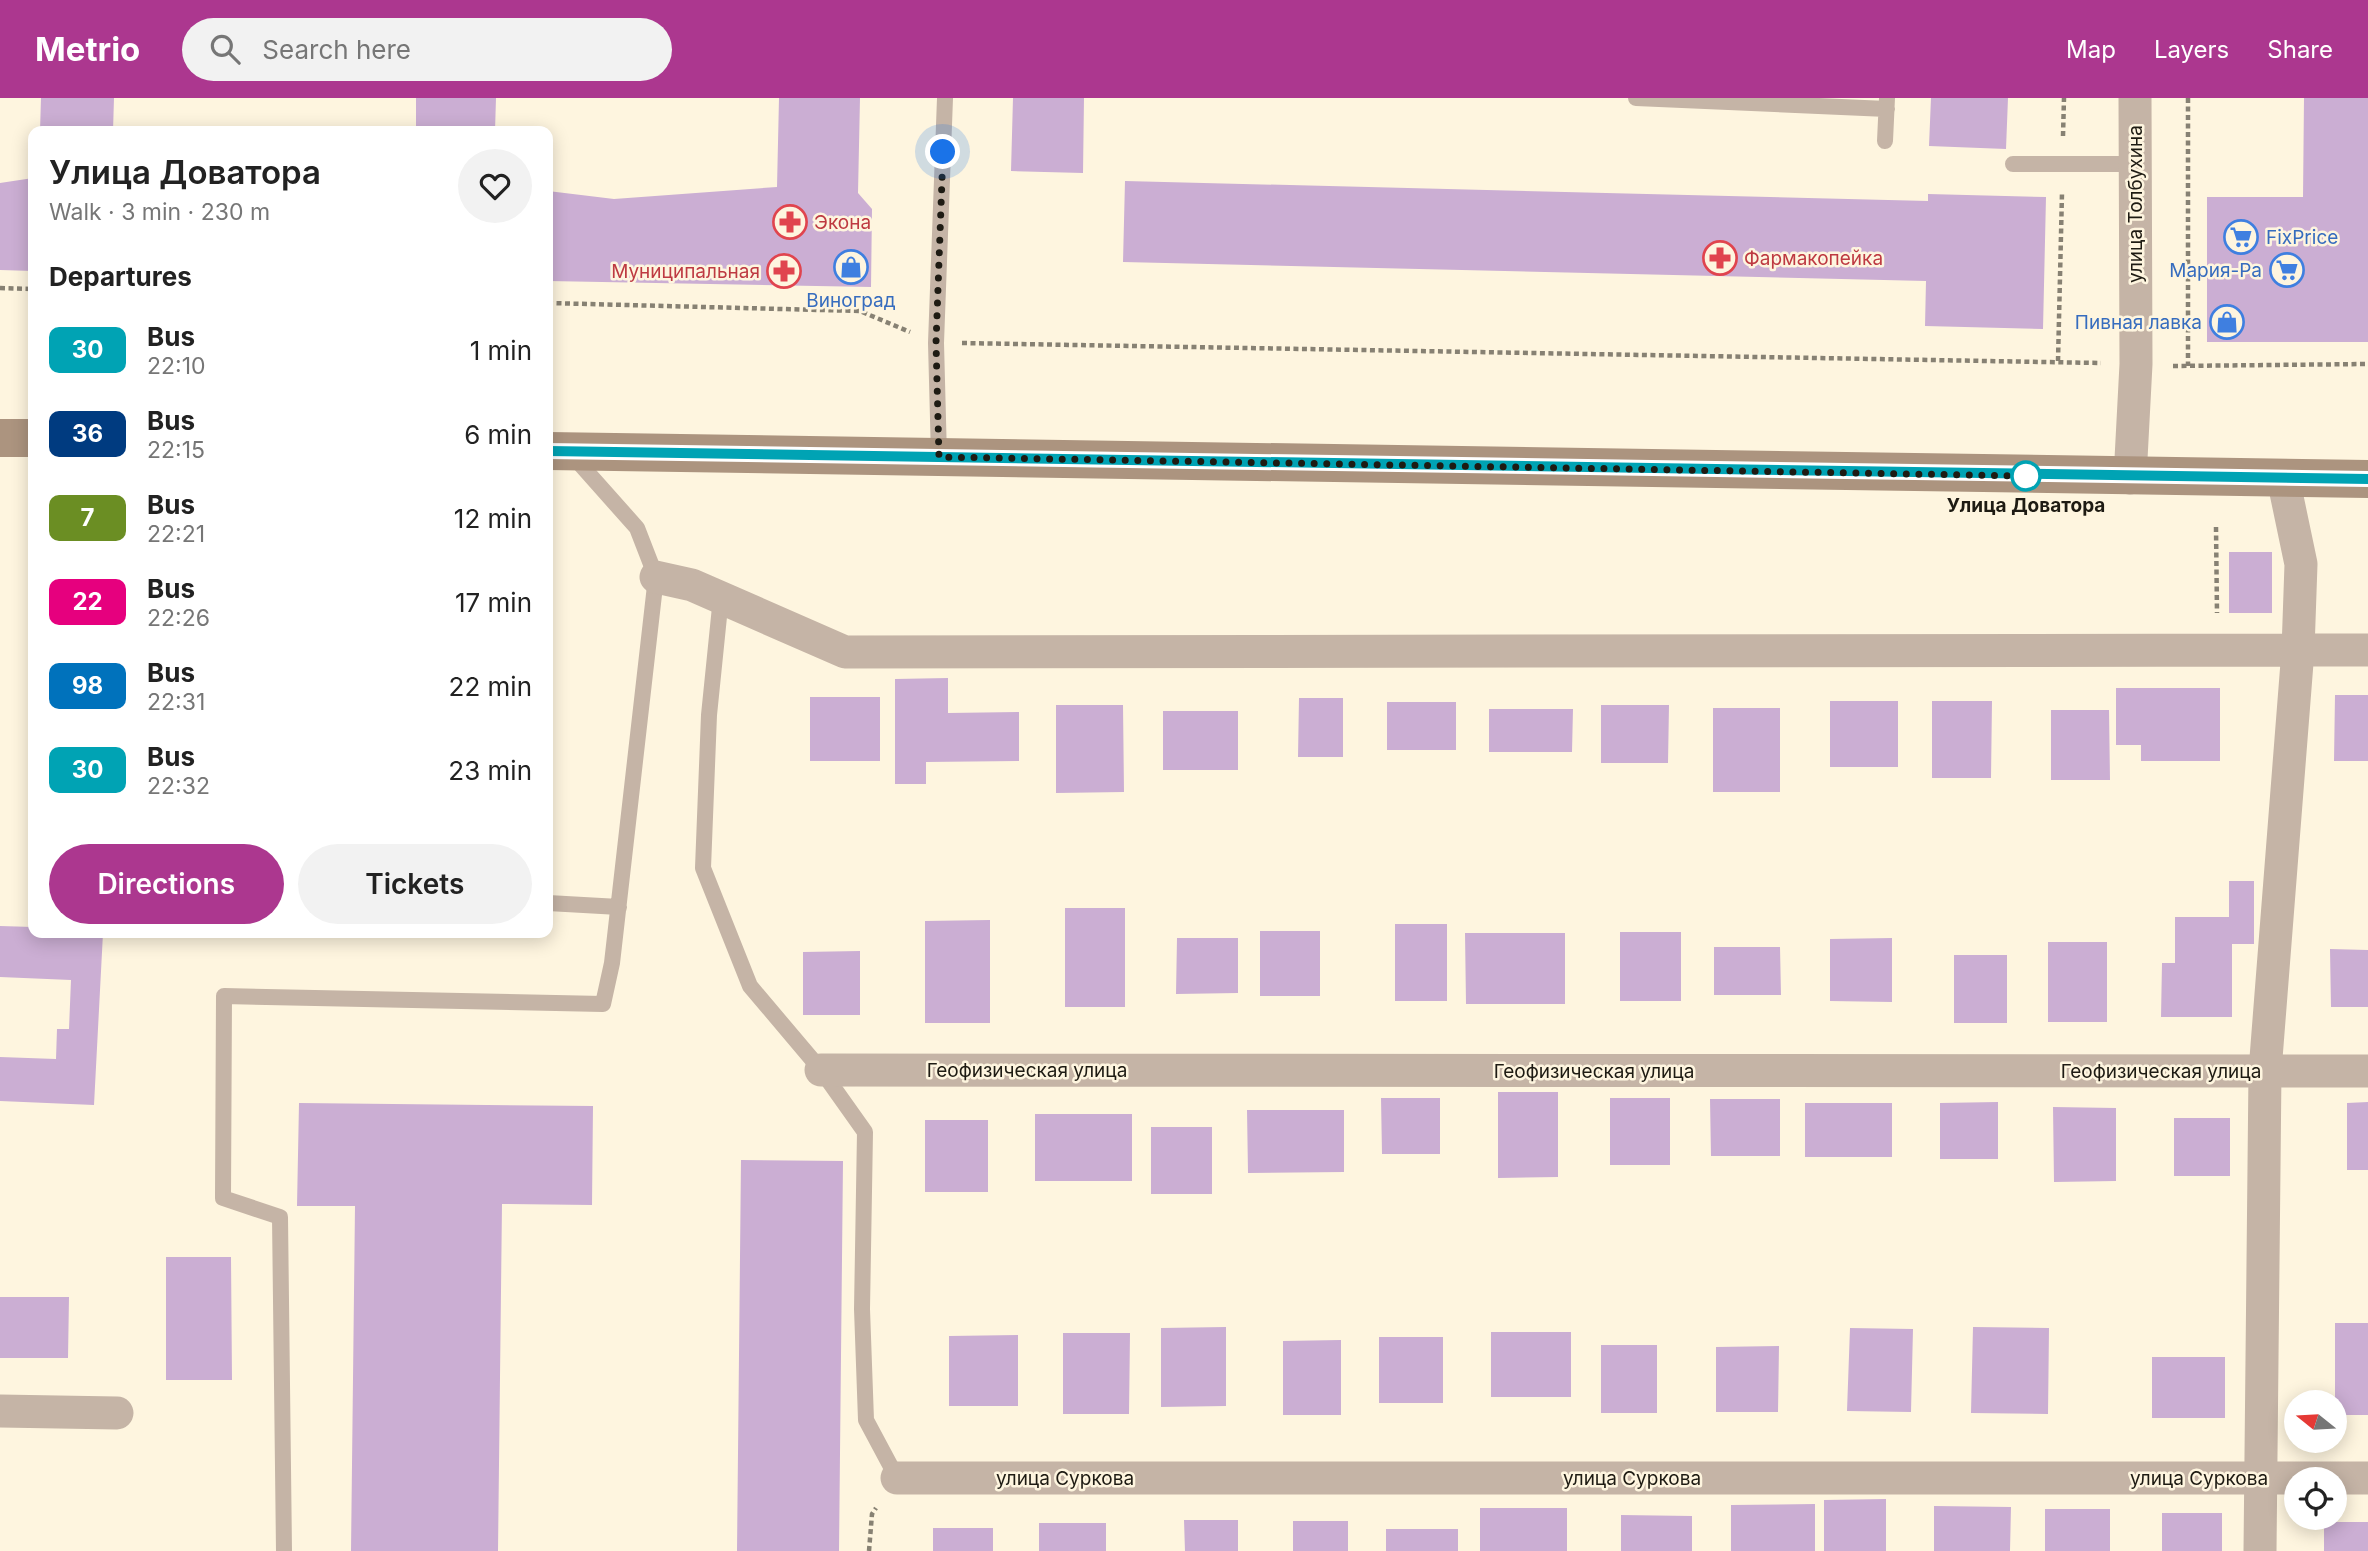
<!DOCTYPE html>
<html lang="en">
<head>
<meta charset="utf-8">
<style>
	body { margin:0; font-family:Inter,sans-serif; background:#f2f2f2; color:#222; height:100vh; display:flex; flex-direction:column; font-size:26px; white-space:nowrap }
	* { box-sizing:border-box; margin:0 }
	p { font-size:23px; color:#767676 }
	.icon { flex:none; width:38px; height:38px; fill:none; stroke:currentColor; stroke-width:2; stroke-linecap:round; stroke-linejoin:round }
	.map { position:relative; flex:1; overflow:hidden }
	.sheet { position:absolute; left:28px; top:28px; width:525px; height:812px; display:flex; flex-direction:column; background:#fff; border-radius:14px; box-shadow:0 4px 18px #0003 }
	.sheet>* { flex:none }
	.badge { padding:0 14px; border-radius:10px; font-size:24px; line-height:46px }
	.needle { width:46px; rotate:288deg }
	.tools { position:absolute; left:2284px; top:1292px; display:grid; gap:14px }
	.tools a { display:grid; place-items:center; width:63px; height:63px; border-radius:50%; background:#fff; box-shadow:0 4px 18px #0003; font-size:35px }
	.you { position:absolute; width:35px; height:35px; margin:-18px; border:5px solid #fff; border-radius:50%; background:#1a73e8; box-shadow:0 0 0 10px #1a73e833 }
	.map>.badge { position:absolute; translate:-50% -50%; box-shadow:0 0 0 4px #fff }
	h2 { padding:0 21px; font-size:26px; line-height:63px }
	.round { display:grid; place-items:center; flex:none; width:74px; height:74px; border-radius:37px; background:#f2f2f2 }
	.overview { display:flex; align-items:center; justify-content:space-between; height:119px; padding:0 21px }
	h1 { font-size:33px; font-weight:600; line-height:52px }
	.action { display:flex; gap:14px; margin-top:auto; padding:14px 21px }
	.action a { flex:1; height:80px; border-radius:42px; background:#ac378f; color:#fff; font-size:28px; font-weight:600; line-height:80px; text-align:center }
	.action a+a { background:#f2f2f2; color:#222 }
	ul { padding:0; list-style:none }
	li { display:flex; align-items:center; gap:21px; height:84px; padding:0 21px }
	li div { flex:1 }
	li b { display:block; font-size:26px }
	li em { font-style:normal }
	li .badge { min-width:77px; font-weight:700; text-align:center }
	header { display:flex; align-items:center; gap:42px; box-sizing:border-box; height:98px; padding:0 35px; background:#ac378f; color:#fff }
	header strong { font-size:33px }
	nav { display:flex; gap:38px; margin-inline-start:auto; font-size:24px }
	.search { width:490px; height:63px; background:#f2f2f2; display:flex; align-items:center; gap:18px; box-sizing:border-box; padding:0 24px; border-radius:38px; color:#767676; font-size:26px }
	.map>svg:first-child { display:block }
</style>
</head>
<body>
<header>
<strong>Metrio</strong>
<div class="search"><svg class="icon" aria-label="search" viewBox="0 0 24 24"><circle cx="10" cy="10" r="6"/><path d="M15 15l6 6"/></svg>Search here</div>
<nav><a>Map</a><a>Layers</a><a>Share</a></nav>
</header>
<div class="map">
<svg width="2368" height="1453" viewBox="0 0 2368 1453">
	<rect width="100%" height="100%" fill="#fef5df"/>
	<path fill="#cbaed3" d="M41,0H114L113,33H40Z
		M416,0H496L495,33H416Z
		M779,0H860L858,95L872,111L871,189L548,183V93L614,101L777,89Z
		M1013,0H1084L1083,75L1011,73Z
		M1931,0H2008L2006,51L1929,48Z
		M2304,0H2368V244H2207V99H2303Z
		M33,80V173L0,172V85Z
		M1125,83L1928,103V96L2046,99L2043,231L1925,228L1926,183L1123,164Z
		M2229,454H2272V515H2229Z
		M948,580V615L1019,614V663L926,664V686H895V581Z
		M2116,590H2220V663H2141V647H2116Z
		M2335,597H2368V663H2334Z
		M810,599H880V663H810Z
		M1299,600H1343V659H1298Z
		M1830,603H1898V669H1830Z
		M1932,603H1992L1991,680H1932Z
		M1387,604H1456V652H1387Z
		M1056,607H1123L1124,694L1056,695Z
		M1601,607H1669L1668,665H1601Z
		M1713,610H1780V694H1713Z
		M1489,611H1573L1572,654H1489Z
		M2051,612H2109L2110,682H2051Z
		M1163,613H1238V672H1163Z
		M2229,783H2254V846H2232V919H2161L2162,865H2175V819H2229Z
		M1065,810H1125V909H1065Z
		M990,822V925H925V823Z
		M1395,826H1447V903H1395Z
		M0,828L33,829V835H103L94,1007L0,1003V959L56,961L57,931H69L71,882L0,879Z
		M1260,833H1320V898H1260Z
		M1620,834H1681V903H1620Z
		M1465,835H1565V906H1466Z
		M1177,840H1238V895L1176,896Z
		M1892,840V904L1830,903V841Z
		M2048,844H2107V924H2048Z
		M1714,849H1780L1781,897H1714Z
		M2330,851L2368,852V909H2331Z
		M860,853V917H803V854Z
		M1954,857H2007V925H1954Z
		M1498,994H1558V1079L1498,1080Z
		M1381,1000H1440V1056H1382Z
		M1610,1000H1670V1067H1610Z
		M1710,1001H1780V1058H1711Z
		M1998,1004V1061H1940V1005Z
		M2368,1004V1072H2347V1005Z
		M299,1005L593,1008L592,1107L502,1106L498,1453H351L355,1108H297Z
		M1805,1005H1892V1059H1805Z
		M2053,1009L2116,1010V1083L2054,1084Z
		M1247,1012H1344V1074L1248,1075Z
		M1035,1016H1132V1083H1035Z
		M2174,1020H2230V1078H2174Z
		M925,1022H988V1094H925Z
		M1151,1029H1212V1096H1151Z
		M741,1062L843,1063L839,1453H737Z
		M166,1159H231L232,1282H166Z
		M0,1199H69L68,1260H0Z
		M2335,1225H2368V1317H2335Z
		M1226,1229V1308L1161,1309V1230Z
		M1973,1229L2049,1230L2048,1316L1971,1315Z
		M1850,1230L1913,1231L1911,1314L1847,1313Z
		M1491,1234H1571V1299H1491Z
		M1063,1235H1130L1129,1316H1063Z
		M1018,1237V1308H949V1238Z
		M1379,1239H1443V1305H1379Z
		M1341,1242V1317H1283V1243Z
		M1601,1247H1657V1315H1601Z
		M1779,1248L1778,1314H1716V1249Z
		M2152,1259H2225V1320H2152Z
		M1886,1401V1453H1824V1402Z
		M1815,1406V1453H1731V1407Z
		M1934,1408L2011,1409L2010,1453H1934Z
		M1480,1410H1567V1453H1480Z
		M2045,1411H2110V1453H2045Z
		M2162,1415H2222V1453H2162Z
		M1621,1417L1692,1418V1453H1621Z
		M1184,1422H1238V1453H1185Z
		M1293,1423H1348V1453H1293Z
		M2324,1424H2368V1453H2324Z
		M1039,1425H1106V1453H1039Z
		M933,1430H993V1453H933Z
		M1386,1431H1458V1453H1386Z"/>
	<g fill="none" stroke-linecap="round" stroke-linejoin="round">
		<path stroke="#878173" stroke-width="4.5" stroke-dasharray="5 3.5" stroke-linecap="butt" d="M2188,0V268
			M2063,38L2064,0
			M0,190L33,191
			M548,205L860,213L910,234
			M962,245L2101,265
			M2058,263L2062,95
			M2173,268L2368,266
			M2216,429L2217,515
			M869,1453L872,1416L876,1410"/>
		<path stroke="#c5b4a6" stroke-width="16" d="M1636,0L1887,11
			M1885,43L1887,0
			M2013,66H2134
			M939,359L936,245L945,0
			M721,499L709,617L703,770L750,888L821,972L865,1034L862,1211L866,1322L897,1380
			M548,805L619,809
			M284,1453L280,1119L223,1100L224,898L603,906L612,865L656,479L637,430L573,358"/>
		<path stroke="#c5b4a6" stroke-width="33" d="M2130,380L2136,266L2135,0
			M656,479L692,487L845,554L2368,552
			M821,972L2368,973
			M0,1313L117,1315
			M897,1380H2368
			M2260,1453L2265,973L2298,552L2301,466L2283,380"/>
		<path stroke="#ac947f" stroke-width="38" d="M0,340H33
			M548,353L2368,381"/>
	</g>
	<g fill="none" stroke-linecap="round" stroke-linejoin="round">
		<g stroke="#fff" stroke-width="16">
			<path id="line" d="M548,353L2368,381"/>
		</g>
		<use href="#line" stroke="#00a3b4" stroke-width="10"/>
		<path stroke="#1e1b13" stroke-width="7" stroke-dasharray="0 12.6" d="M943,54L936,245L939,359L2026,378"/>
	</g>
	<defs>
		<g id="pharmacy-ring" transform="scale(1.75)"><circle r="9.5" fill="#fef5df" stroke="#e0444e" stroke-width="1.5"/><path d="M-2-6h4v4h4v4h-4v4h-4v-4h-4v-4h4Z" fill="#e0444e"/></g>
		<g id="supermarket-ring" transform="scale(1.75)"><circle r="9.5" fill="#fef5df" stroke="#3f7fe0" stroke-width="1.5"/><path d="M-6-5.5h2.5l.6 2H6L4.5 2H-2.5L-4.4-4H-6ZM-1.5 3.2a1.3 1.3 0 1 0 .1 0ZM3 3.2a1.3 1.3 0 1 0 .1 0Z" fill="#3f7fe0"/></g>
		<g id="shop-ring" transform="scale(1.75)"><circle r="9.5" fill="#fef5df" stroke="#3f7fe0" stroke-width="1.5"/><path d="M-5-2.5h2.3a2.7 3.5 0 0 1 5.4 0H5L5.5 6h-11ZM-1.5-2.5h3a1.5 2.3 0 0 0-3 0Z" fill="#3f7fe0"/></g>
	</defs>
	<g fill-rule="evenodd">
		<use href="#pharmacy-ring" x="790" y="124"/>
		<use href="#supermarket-ring" x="2241" y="139"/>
		<use href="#pharmacy-ring" x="1720" y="160"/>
		<use href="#shop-ring" x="851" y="169"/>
		<use href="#supermarket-ring" x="2287" y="172"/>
		<use href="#pharmacy-ring" x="784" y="173"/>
		<use href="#shop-ring" x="2227" y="224"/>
	</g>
	<circle fill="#fff" stroke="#00a3b4" stroke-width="3.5" cx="2026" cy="378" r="14"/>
	<g text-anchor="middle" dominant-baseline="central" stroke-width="5" stroke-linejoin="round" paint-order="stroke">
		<g font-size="19" fill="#1e1b13" stroke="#fef5df">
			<text transform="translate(2135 106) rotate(-90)">улица Толбухина</text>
			<text x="1027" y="972">Геофизическая улица</text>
			<text x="1594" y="973">Геофизическая улица</text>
			<text x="2161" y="973">Геофизическая улица</text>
			<text x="1065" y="1380">улица Суркова</text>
			<text x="1632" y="1380">улица Суркова</text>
			<text x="2199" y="1380">улица Суркова</text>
		</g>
		<g font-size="19" fill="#be3a42" stroke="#fef5df" text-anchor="start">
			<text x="814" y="124">Экона</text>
			<text x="1744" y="160">Фармакопейка</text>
			<text x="760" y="173" text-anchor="end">Муниципальная</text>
		</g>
		<g font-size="19" fill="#366cbe" stroke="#fef5df" text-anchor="end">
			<text x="2266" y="139" text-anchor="start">FixPrice</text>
			<text x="2262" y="172">Мария-Ра</text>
			<text x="851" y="202" text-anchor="middle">Виноград</text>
			<text x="2202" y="224">Пивная лавка</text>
		</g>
		<g font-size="19" font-weight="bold" fill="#1e1b13" stroke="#fef5df">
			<text x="2026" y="407">Улица Доватора</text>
		</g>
	</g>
</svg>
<div class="tools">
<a><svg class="needle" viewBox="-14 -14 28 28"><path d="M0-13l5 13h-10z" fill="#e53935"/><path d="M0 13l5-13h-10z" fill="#767676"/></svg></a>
<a><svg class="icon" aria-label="locate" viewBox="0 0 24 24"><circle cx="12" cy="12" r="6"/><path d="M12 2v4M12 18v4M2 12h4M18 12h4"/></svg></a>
</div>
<div class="you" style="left:943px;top:54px"></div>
<section class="sheet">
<div class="overview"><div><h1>Улица Доватора</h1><p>Walk · 3 min · 230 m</p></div><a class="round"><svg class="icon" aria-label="heart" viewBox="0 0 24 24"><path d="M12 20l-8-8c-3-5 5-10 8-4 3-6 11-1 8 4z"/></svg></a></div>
<h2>Departures</h2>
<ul>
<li><span class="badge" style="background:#00a3b4;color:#fff">30</span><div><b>Bus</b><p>22:10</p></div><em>1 min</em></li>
<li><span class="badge" style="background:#003b80;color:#fff">36</span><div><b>Bus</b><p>22:15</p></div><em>6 min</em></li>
<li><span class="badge" style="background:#6b8e23;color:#fff">7</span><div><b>Bus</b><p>22:21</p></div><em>12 min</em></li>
<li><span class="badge" style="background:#e6007e;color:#fff">22</span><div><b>Bus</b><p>22:26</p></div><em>17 min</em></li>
<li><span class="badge" style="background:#0072bc;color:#fff">98</span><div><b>Bus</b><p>22:31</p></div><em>22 min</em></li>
<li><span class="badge" style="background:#00a3b4;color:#fff">30</span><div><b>Bus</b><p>22:32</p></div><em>23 min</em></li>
</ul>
<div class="action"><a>Directions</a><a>Tickets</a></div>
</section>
</div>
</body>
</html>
